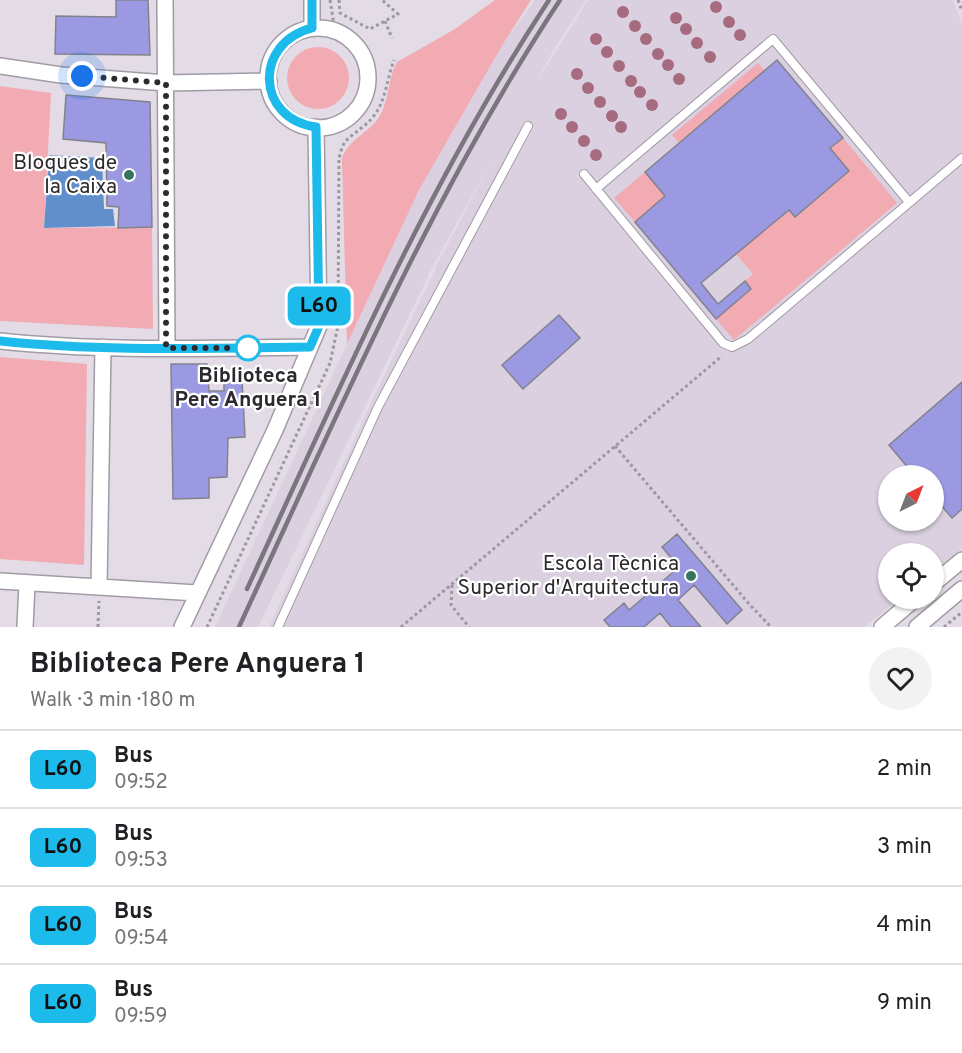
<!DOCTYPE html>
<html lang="en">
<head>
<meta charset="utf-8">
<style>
	body { margin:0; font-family:Overpass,sans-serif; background:#f2f2f2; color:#202124; height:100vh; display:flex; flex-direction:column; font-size:22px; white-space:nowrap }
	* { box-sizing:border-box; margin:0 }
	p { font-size:20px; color:#757577 }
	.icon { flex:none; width:33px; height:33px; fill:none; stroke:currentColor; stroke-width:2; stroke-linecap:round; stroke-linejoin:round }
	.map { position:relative; height:627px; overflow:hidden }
	.panel { display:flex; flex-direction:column; background:#fff; flex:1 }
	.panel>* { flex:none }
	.badge { padding:0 12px; border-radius:9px; font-size:21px; line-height:39px }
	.needle { width:39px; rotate:42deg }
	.fabs { position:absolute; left:878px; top:465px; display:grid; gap:12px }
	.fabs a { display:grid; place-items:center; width:66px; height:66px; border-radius:50%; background:#fff; box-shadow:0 2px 4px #0004; font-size:30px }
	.you { position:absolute; width:30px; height:30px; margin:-15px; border:4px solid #fff; border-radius:50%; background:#1a73e8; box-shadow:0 0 0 9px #1a73e833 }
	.map>.badge { position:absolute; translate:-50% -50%; box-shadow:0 0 0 3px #fff }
	.round { display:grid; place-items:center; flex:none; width:63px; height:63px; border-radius:32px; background:#f2f2f2 }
	.head { display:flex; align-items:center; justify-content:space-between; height:102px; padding:0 30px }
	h1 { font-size:28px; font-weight:700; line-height:45px }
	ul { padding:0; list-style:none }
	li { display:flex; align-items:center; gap:18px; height:78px; padding:0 30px; border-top:2px solid #e0e0e0 }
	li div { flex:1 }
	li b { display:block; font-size:22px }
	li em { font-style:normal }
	li .badge { min-width:66px; font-weight:700; text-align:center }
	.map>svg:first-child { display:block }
</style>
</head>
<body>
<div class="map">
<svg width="962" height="627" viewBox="0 0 962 627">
	<rect width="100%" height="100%" fill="#e3dce6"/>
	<path fill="#dad0e0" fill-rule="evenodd" d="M535,0H586L554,49L536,83L588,0H953L962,25V548L933,572V554H888V598L899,599L864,627H269L371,403L442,255L496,153L435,262L258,627H215L419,190L503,44ZM888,476H933V520H888Z"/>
	<path fill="#f2aab3" d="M495,0H531L503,44L419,190L347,344L342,159C347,140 369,133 379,117C390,99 387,80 397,62L455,29Z
		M287 78a31 31 0 1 1 62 0a31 31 0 1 1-62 0Z
		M758,63L765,71L679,143L672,135Z
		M0,86L51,93L44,228L152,227L153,329L0,321Z
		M843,138L897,203L734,340L716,319L751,289L745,281L753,274L736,254L789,210L795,216L849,171L830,148Z
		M645,172L665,196L635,222L614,198Z
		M0,357L87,364L84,565L0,559Z"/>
	<path fill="#608fcc" d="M49,155L102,158L104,209H113L115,226L44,228Z"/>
	<path fill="#9b99e2" stroke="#82828c" stroke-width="1.5" d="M116,0H148L150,55L55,54L56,16L116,17Z
		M777,60L843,138L830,148L849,171L795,217L789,210L701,283L718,304L745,281L751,289L716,319L635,222L665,196L645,172Z
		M66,95L150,102L152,227L118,228L119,207L107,206L106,143L63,139Z
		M559,315L580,338L523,389L502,365Z
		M171,364H207L209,391H224V379H242L245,437L228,438L227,477L209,478V498L173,499Z
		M962,382V509L952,518L933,496V476H915L889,445Z
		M677,534L742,610L727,624L694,585L678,600L701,627H671L660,613L644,627H610L604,620L624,603L629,610L679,567L662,547Z"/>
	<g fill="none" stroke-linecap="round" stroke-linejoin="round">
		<g stroke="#a19ba5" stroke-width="10">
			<path id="lane" d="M584,174L723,343L732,347L748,339L962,158
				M596,189L773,39L909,202
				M278,627L378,407L528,126"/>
		</g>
		<g stroke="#a19ba5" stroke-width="18">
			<path id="street" d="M165,0L167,348
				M312,28V0
				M268 78a50 50 0 1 1 100 0a50 50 0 1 1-100 0Z
				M0,66L61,75L166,83L269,81
				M0,341C103,352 207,348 310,347
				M0,581L197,593
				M933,584L962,560
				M99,587L103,347
				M25,627L27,584
				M182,627L275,430L319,326L316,127
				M882,627L916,598
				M917,627L962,589"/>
		</g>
		<path stroke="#9d98a0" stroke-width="3" stroke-dasharray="3 3" stroke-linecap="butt" d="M330,0L335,31
			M339,0L340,13L370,29L398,14L382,0
			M958,0L962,11
			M385,21L392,38
			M615,446L750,605L771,627
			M452,585L451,605L469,627
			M98,627L99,601
			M207,627L330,363L338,326L339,159C340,154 342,146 345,142C353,133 365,127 373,117C386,101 387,78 394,60
			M401,627L722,356
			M944,627L962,612"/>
		<use href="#lane" stroke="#fff" stroke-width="8"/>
		<use href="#street" stroke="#fff" stroke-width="15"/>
		<path stroke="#7a767d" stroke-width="4.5" d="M247,589C339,389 427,185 549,0
			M239,627C338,414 430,197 560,0"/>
	</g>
	<g fill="#a76b80">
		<circle cx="716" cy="7" r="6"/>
		<circle cx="623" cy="12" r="6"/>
		<circle cx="676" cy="18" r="6"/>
		<circle cx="729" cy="22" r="6"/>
		<circle cx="635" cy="26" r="6"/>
		<circle cx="686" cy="29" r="6"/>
		<circle cx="740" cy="35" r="6"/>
		<circle cx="596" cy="39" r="6"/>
		<circle cx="646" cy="39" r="6"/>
		<circle cx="697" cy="43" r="6"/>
		<circle cx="607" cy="52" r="6"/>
		<circle cx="658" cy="54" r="6"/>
		<circle cx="710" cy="57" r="6"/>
		<circle cx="668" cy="65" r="6"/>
		<circle cx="619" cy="66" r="6"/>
		<circle cx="577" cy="74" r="6"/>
		<circle cx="679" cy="79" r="6"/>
		<circle cx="631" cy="81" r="6"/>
		<circle cx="588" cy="88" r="6"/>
		<circle cx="640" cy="92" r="6"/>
		<circle cx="600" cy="102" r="6"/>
		<circle cx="652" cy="105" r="6"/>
		<circle cx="561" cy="114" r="6"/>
		<circle cx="612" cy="116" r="6"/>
		<circle cx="572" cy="127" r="6"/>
		<circle cx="621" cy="127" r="6"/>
		<circle cx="584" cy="141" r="6"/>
		<circle cx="596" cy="155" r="6"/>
	</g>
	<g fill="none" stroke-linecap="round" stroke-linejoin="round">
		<g stroke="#fff" stroke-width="14">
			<path id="line" d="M0,341C103,352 207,348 310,347L319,326L316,127C256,119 253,43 312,28V0"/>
		</g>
		<use href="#line" stroke="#1dbbeb" stroke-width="9"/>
		<path stroke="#2c2a2e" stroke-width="6" stroke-dasharray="0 10.8" d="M82,76L166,83V348H248"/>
	</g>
	<g fill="#37745f" stroke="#fff" stroke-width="2">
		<circle cx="129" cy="175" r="6"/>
		<circle cx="691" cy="576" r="6"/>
	</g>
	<circle fill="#fff" stroke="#1dbbeb" stroke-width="3" cx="248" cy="348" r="12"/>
	<g text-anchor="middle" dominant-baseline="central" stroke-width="4.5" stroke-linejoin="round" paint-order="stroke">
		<g font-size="21" fill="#2c2a2e" stroke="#fff" text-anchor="end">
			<text x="117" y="163">Bloques de<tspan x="117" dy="24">la Caixa</tspan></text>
			<text x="679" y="564">Escola Tècnica<tspan x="679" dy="24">Superior d'Arquitectura</tspan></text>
		</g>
		<g font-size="21" font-weight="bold" fill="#2c2a2e" stroke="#fff">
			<text x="248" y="376">Biblioteca<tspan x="248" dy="24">Pere Anguera 1</tspan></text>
		</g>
	</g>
</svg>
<div class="fabs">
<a><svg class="needle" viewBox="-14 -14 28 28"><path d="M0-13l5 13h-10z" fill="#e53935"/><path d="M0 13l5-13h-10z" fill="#757577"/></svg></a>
<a><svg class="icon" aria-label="locate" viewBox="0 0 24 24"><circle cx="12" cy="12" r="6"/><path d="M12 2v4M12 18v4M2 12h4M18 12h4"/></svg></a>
</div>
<div class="you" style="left:82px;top:76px"></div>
<b class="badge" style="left:319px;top:306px;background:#1dbbeb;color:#111">L60</b>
</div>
<section class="panel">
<div class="head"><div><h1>Biblioteca Pere Anguera 1</h1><p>Walk · 3 min · 180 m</p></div><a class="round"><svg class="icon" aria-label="heart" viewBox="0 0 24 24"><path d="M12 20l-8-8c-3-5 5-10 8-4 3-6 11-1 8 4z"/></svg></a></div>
<ul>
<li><span class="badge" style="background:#1dbbeb;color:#111">L60</span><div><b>Bus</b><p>09:52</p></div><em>2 min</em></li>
<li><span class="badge" style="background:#1dbbeb;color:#111">L60</span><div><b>Bus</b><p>09:53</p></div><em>3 min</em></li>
<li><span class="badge" style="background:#1dbbeb;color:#111">L60</span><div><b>Bus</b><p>09:54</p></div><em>4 min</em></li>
<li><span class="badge" style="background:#1dbbeb;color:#111">L60</span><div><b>Bus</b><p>09:59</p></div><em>9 min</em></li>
</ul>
</section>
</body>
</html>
